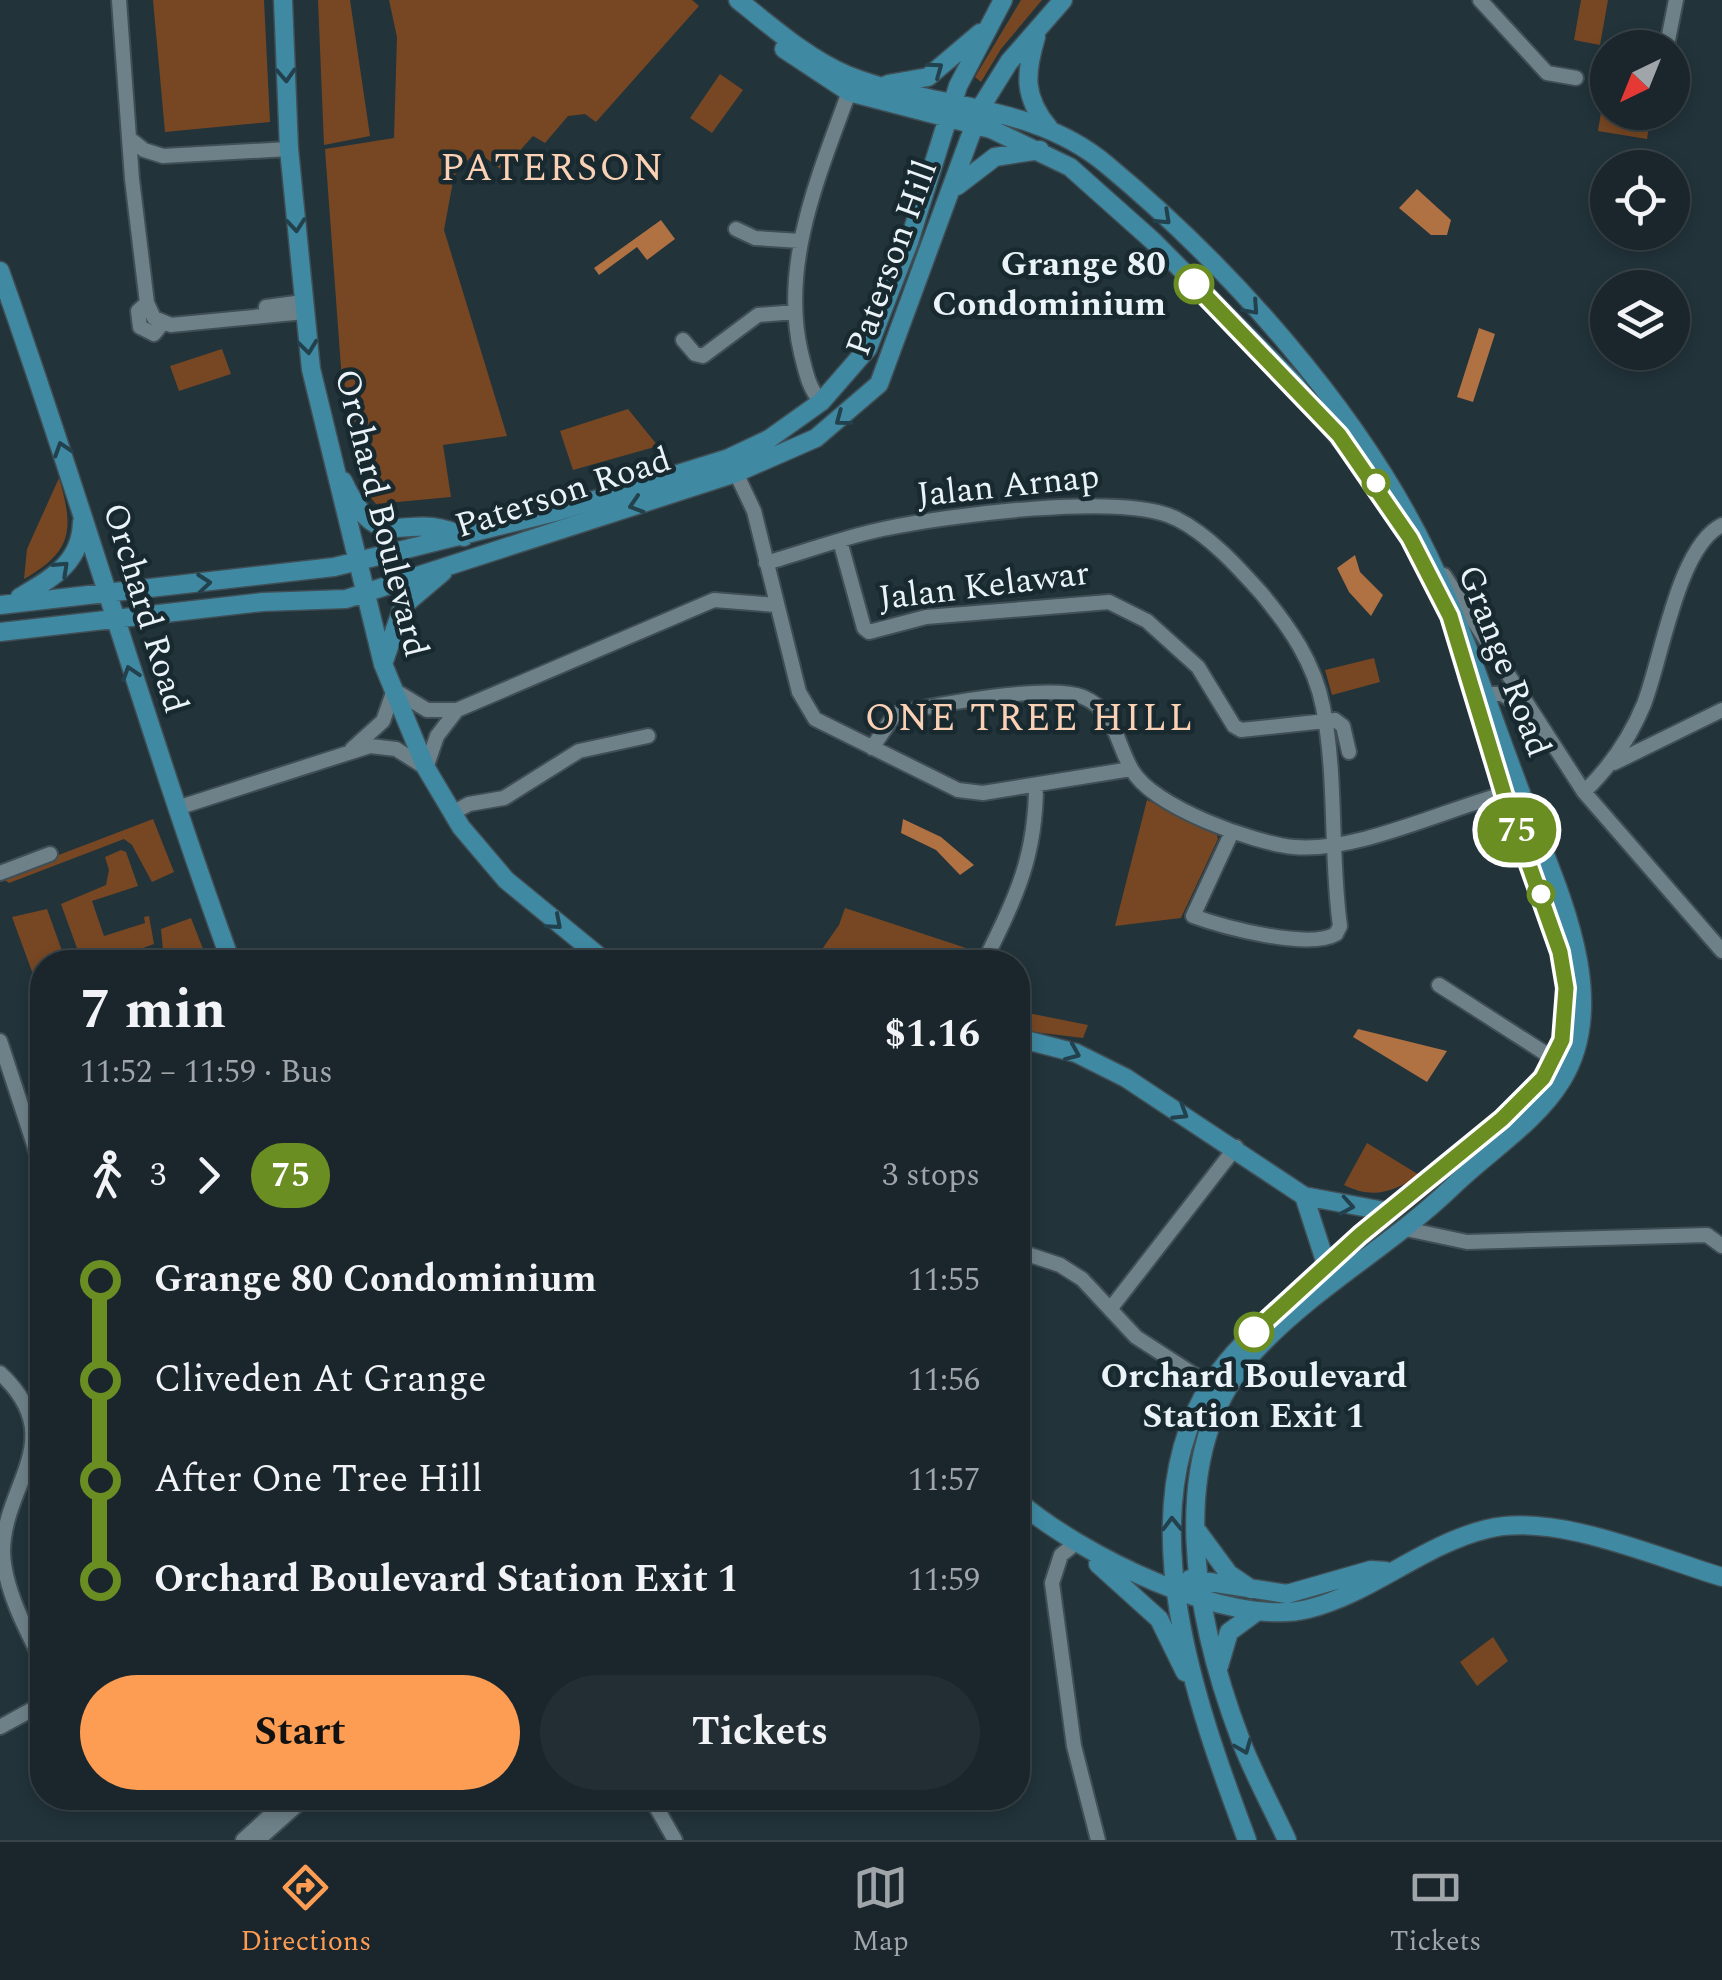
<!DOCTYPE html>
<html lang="en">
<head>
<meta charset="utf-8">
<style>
	body { margin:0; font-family:Spectral,serif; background:#232e34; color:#f1f3f6; height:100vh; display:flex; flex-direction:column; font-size:38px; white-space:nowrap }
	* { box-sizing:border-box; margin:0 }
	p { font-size:32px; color:#9fa5a9 }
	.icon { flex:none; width:55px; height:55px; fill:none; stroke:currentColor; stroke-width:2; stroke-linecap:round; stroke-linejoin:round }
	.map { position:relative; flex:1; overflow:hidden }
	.details { position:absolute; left:30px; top:950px; width:1000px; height:860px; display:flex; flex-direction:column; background:#1a262c; border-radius:40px; box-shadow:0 5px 15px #0003,0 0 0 2px #384348 }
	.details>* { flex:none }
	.badge { padding:0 20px; border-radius:32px; font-size:35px; line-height:65px }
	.needle { width:65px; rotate:223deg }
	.fabs { position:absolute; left:1590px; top:30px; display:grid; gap:20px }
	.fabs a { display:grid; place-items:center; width:100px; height:100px; border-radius:50%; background:#1a262c; box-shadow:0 5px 15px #0003,0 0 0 2px #384348; font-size:50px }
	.map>.badge { position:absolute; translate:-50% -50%; box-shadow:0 0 0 5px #fff }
	.legs { display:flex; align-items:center; gap:15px; height:110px; padding:0 50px; font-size:32px }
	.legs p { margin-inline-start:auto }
	.overview { display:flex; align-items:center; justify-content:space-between; height:170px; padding:0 50px }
	h1 { font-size:55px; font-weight:700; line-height:75px }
	.primary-button { display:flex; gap:20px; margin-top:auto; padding:20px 50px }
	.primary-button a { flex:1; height:115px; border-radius:60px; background:#fd9d54; color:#111; font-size:40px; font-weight:700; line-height:115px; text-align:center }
	.primary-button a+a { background:#232e34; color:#f1f3f6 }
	ul { padding:0 50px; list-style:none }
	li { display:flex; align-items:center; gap:35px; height:100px; font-size:38px }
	li i { display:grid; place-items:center; width:15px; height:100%; margin:0 12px; background:currentColor }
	li i::after { content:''; width:25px; height:25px; margin:-12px; border:8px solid; border-radius:50%; background:#1a262c }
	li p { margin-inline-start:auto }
	li:first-child i { background:linear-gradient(#0000 50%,currentColor 0) }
	li:last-child i { background:linear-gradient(currentColor 50%,#0000 0) }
	.tab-bar { display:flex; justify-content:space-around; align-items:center; height:140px; border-top:2px solid #384348; background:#1a262c; font-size:28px; color:#9fa5a9 }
	.tab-bar a { display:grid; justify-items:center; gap:5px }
	.tab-bar .active { color:#fd9d54 }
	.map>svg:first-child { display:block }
</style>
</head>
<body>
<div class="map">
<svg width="1722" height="1840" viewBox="0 0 1722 1840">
	<rect width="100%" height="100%" fill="#22333a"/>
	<path fill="#774723" d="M153,0H264L270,122L165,132Z
		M318,0H350L370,136L324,145Z
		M389,0H692L699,6L596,122L585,114L568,116L545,143L533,136L502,170L476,151L454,176L444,230L507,436L443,445L451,497L376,504L366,492L342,381L325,149L394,138L397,37Z
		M1021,0H1042L1001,49L981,82L975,77Z
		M1581,0H1608L1600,45L1574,40Z
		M720,74L743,90L712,133L690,118Z
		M1606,81L1608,112L1651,113L1647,139L1598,131Z
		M222,349L231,374L179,391L170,366Z
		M628,409L658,446L573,470L560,431Z
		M59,478C74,529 73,551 24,579L27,549Z
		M1374,658L1380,682L1332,695L1325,670Z
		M1147,800L1216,832L1218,839L1181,918L1115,926Z
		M153,819L174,872L152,882L132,845L124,839L9,883L1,877Z
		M121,850L126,852L138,886L92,901L104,936L145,923L144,917L149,916L154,944L132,952L127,962H82L61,904L106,885L109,870L105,857Z
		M845,908L969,949L963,962H813L839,925Z
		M47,909L66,962H42V987L38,988L12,917Z
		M191,918L208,962H164L161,929Z
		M1018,1011L1088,1025L1083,1038L1018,1030Z
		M1367,1143L1421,1176C1391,1191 1375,1200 1344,1185Z
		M1493,1637L1508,1661L1477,1686L1460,1662Z"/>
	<path fill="#b07143" d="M1417,189L1451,220L1447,235H1431L1399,208Z
		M661,220L675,239L647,260L637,247L599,275L594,268Z
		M1479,328L1495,334L1473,402L1457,397Z
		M1355,555L1360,572L1383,595L1371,616L1349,592L1337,568Z
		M903,819L941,837L974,865L960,875L936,850L901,833Z
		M1358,1029L1447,1051L1427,1082L1353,1037Z"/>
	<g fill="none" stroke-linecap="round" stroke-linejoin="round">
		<g stroke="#404e55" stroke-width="18">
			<path id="minor" d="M119,0L132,179L147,303L154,318L171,325L304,312
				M1480,0L1547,73L1576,78
				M1667,45L1676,0
				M129,138L144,150L163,156L289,149
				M736,229L755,238L800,241
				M147,303L138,311L140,327L154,334L162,324
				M266,307L303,302
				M683,340L695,354L703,356L758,315L795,312
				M821,402C808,387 806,372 801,353C780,264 819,175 849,92
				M736,473L754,511L799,692L815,719L958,790L983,793L1131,769
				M840,541L864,628L869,632L926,617L1109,602L1147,621L1198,667L1234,726L1241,730L1335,720L1343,726L1349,752
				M766,563C805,552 844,537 883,529C944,516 1125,491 1177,519C1209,535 1238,567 1262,594C1290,628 1314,662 1323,707C1337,778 1330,854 1340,926L1336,934C1308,950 1223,927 1193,916L1232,832
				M1444,575L1584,792L1722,951
				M1486,694H1502L1525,709
				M872,748L895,714C934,705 1049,683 1083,697C1116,711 1116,743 1132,770C1153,807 1253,843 1294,847C1357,853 1450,807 1514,791
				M352,749L383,721L394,690L427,710H457L714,600L776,605
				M1614,763L1722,710
				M1584,792C1611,766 1630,738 1644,704C1662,658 1678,546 1722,525
				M177,808L370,746L396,749L426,768L437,736L457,710
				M452,813L469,804L504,798L579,751L648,736
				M0,873L50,854
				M984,962C1015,899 1036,858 1036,785
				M1439,985L1554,1059
				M0,1041L42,1169
				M1406,1229L1467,1242L1707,1235L1722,1246
				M1018,1251L1060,1265L1082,1279L1136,1337L1210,1385
				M1111,1308L1236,1147
				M0,1373C71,1439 3,1484 3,1552C4,1588 26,1630 42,1661
				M1071,1547L1061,1555L1052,1583L1074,1746L1098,1840
				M0,1727L42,1704
				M651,1798L675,1840
				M243,1840L289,1798
				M258,1840L305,1798"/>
		</g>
		<g stroke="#404e55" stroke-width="21">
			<path id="major" d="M283,0L289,149L311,369L383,664L426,768L461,827L506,880L606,962
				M738,0C771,26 808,59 847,75C934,110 1033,102 1107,165C1230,267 1359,411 1428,555C1468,639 1495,727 1529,814C1559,892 1611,1000 1562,1080C1535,1124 1486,1153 1450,1189C1389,1247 1312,1289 1255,1351C1160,1454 1196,1623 1241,1741C1254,1775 1272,1807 1287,1840
				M1036,37C1025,74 1023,97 1049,128
				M784,49L849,92L991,129L1070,167L1153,241L1293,382L1364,468
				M888,84L928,77L980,33
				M957,186L995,157L1040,150
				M0,271C82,500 148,734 231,962
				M343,481C382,564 404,505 464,537
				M20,597C52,578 81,563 82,522
				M0,605L334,567L559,511L729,458L769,439L821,402L868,348L909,242L958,86L1003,0
				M0,632L263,602L346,599L736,473L816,438L879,384L981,107L1009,62L1063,0
				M383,664L403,606L443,572
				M1018,1038L1076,1053L1126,1078L1304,1196L1390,1212
				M1304,1196L1328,1270
				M1018,1501C1078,1553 1228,1629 1308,1609C1372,1593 1422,1545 1487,1529C1555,1512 1656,1557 1722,1577
				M1198,1532L1229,1574L1251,1589
				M1098,1564L1159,1619L1185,1672
				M1190,1579L1287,1594L1371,1570L1386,1571
				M1219,1666L1229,1632L1255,1613
				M1247,1840C1197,1707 1126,1512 1212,1382C1235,1347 1266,1322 1296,1294C1352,1243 1410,1195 1468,1147C1510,1112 1560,1075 1566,1018C1575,943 1527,862 1504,793C1491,755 1480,716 1468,678"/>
		</g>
		<use href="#minor" stroke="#6e8189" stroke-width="14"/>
		<use href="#major" stroke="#3f89a3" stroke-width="18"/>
	</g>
	<defs><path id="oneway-chevron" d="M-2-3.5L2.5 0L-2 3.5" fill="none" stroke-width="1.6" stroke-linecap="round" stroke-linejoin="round" transform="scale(2.5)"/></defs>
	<g stroke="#22414d">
		<use href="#oneway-chevron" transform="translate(936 69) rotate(-36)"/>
		<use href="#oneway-chevron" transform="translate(286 75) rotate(87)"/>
		<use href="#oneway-chevron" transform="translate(1164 218) rotate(43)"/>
		<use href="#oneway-chevron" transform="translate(296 225) rotate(85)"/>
		<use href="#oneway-chevron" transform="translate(1252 308) rotate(48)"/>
		<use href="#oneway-chevron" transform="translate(308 347) rotate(83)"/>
		<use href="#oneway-chevron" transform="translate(842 419) rotate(143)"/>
		<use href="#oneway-chevron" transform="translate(62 449) rotate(-108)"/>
		<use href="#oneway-chevron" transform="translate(636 505) rotate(162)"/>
		<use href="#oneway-chevron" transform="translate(62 568) rotate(-43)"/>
		<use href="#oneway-chevron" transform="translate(204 583) rotate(-5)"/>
		<use href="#oneway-chevron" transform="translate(130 673) rotate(-108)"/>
		<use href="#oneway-chevron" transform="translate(555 923) rotate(41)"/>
		<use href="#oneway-chevron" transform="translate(1073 1053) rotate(23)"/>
		<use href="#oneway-chevron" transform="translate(1181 1113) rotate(32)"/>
		<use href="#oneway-chevron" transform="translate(1347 1206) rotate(10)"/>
		<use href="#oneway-chevron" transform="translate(1172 1524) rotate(-91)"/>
		<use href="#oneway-chevron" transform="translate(1244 1747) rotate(68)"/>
	</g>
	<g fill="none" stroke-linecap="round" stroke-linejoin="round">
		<g stroke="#fff" stroke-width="22">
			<path id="line-1" d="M1194,284L1339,435L1410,538L1450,616L1504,794L1560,952L1566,988L1562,1040L1543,1078L1502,1119L1360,1235L1254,1332"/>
		</g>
		<use href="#line-1" stroke="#6b8e23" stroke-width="15"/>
	</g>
	<g fill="#fff" stroke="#6b8e23" stroke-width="5">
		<circle cx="1194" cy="284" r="18"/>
		<circle cx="1376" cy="483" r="12"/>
		<circle cx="1541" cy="894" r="12"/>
		<circle cx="1254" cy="1332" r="18"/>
	</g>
	<g text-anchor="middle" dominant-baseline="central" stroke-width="9" stroke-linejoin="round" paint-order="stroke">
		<g font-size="35" fill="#e9f3f8" stroke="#182930">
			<text transform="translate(892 258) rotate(-70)">Paterson Hill</text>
			<text transform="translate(1008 486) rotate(-6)">Jalan Arnap</text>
			<text transform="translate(563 493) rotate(-18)">Paterson Road</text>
			<text transform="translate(381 513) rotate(76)">Orchard Boulevard</text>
			<text transform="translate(984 586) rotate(-7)">Jalan Kelawar</text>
			<text transform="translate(145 608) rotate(73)">Orchard Road</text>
			<text transform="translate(1504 661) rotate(69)">Grange Road</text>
		</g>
		<g font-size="35" font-weight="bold" fill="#e9f3f8" stroke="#182930" text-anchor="end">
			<text x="1166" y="264">Grange 80<tspan x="1166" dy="40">Condominium</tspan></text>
			<text x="1254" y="1376" text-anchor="middle">Orchard Boulevard<tspan x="1254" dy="40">Station Exit 1</tspan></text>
		</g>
		<g font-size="38" letter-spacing="2.5" fill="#fbd1b5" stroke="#182930">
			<text x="553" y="169">PATERSON</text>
			<text x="1030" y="719">ONE TREE HILL</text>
		</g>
	</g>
</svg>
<div class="fabs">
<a><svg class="needle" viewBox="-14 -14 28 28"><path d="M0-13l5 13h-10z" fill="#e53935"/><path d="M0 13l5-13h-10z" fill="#9fa5a9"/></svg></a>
<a><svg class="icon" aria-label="locate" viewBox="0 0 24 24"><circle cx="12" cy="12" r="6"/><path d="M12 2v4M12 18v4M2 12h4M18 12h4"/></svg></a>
<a><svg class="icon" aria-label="layers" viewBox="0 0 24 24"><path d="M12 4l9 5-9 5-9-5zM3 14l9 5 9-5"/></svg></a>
</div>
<b class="badge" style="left:1517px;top:830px;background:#6b8e23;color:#fff">75</b>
<section class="details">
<div class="overview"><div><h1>7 min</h1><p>11:52 – 11:59 · Bus</p></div><b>$1.16</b></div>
<div class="legs"><svg class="icon" aria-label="walk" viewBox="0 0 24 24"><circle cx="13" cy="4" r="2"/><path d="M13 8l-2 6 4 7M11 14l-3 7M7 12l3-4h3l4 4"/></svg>3<svg class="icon" aria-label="forward" viewBox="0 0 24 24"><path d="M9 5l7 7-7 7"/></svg><b class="badge" style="background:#6b8e23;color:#fff">75</b><p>3 stops</p></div>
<ul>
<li><i style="color:#6b8e23"></i><b>Grange 80 Condominium</b><p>11:55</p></li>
<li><i style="color:#6b8e23"></i><span>Cliveden At Grange</span><p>11:56</p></li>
<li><i style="color:#6b8e23"></i><span>After One Tree Hill</span><p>11:57</p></li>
<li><i style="color:#6b8e23"></i><b>Orchard Boulevard Station Exit 1</b><p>11:59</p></li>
</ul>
<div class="primary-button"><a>Start</a><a>Tickets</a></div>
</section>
</div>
<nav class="tab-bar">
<a class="active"><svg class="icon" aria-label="directions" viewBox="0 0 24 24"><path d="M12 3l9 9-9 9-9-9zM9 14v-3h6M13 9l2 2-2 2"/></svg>Directions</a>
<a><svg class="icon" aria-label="map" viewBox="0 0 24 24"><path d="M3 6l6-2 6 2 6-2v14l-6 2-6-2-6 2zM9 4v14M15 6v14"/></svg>Map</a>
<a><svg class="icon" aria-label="tickets" viewBox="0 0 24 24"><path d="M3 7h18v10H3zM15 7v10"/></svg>Tickets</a>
</nav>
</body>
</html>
